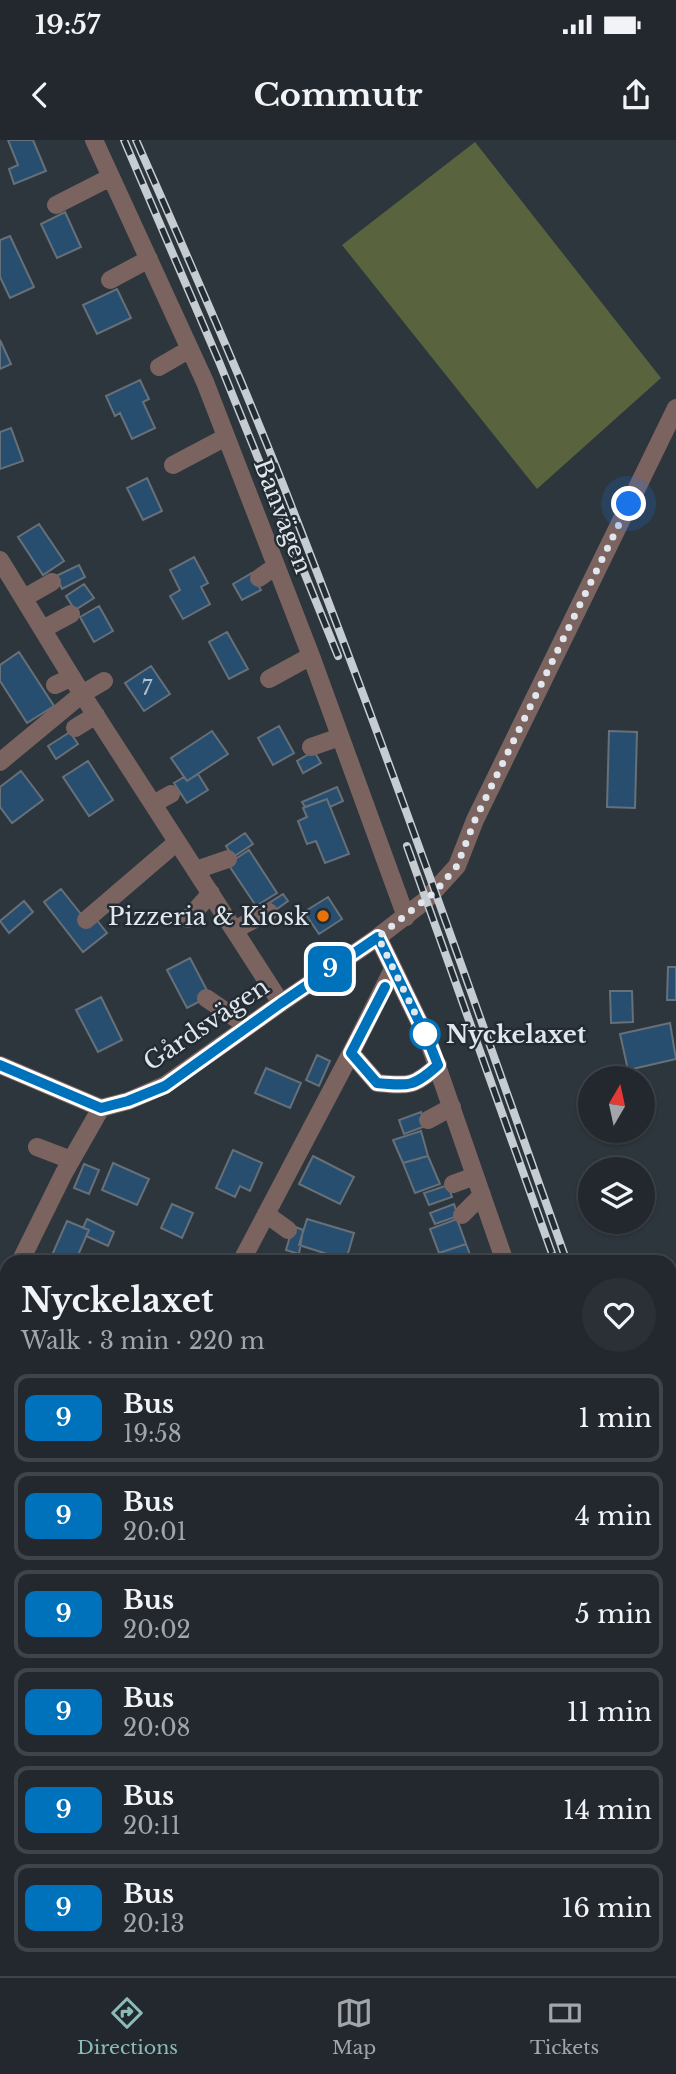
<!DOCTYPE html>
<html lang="en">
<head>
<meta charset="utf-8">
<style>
	body { margin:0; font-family:"Libre Baskerville",serif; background:#2a3036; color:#f1f3f6; height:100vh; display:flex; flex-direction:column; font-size:26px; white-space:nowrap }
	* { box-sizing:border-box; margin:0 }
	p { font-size:23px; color:#a2a6aa }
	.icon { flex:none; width:38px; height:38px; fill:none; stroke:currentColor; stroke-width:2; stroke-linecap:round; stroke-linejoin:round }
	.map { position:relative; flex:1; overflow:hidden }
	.panel { position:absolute; left:0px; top:1115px; width:677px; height:723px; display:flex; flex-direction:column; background:#22282e; border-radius:21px 21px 0 0; box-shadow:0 2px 5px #0004,0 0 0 2px #3f444a }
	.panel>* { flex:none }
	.badge { padding:0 14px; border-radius:10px; font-size:24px; line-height:46px }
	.needle { width:46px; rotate:9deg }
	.fabs { position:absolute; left:578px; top:926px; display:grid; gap:14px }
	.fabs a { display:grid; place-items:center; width:77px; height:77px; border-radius:50%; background:#22282e; box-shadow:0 2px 5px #0004,0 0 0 2px #3f444a; font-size:35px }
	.you { position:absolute; width:35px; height:35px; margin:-18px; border:5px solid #fff; border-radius:50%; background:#1a73e8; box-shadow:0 0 0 10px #1a73e833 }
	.map>.badge { position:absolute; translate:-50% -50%; box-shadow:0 0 0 4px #fff }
	.round { display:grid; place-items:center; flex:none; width:74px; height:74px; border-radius:37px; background:#2a3036 }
	.head { display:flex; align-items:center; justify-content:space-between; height:119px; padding:0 21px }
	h1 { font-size:33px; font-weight:700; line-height:52px }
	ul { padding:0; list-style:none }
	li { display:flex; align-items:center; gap:21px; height:88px; margin:0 14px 10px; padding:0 7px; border:4px solid #3f444a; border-radius:14px }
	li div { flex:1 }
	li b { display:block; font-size:26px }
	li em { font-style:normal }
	li .badge { min-width:77px; font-weight:700; text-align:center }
	.status { display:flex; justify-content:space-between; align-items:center; height:49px; padding:0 35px; background:#22282e; direction:ltr }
	.status svg { height:19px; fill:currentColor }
	header { display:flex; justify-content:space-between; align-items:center; height:91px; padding:0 21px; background:#22282e; font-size:32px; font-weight:700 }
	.menu { display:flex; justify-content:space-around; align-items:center; height:98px; border-top:2px solid #3f444a; background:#22282e; font-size:19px; color:#a2a6aa }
	.menu a { display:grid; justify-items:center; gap:4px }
	.menu .on { color:#8bbbb9 }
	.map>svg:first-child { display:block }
</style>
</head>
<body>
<div class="status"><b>19:57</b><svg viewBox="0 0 49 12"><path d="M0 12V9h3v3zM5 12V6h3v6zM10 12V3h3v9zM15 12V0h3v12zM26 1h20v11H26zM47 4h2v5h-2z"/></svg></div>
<header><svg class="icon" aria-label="back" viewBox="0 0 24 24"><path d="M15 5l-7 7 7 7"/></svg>Commutr<svg class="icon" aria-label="share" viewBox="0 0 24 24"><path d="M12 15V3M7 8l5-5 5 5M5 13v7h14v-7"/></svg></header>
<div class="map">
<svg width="676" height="1836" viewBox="0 0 676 1836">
	<rect width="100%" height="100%" fill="#2d363d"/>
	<path fill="#59633e" d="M475,2L661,238L537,349L342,105Z
		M670,1667L676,1685V1836H567L565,1831L670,1830Z"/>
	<path fill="#6a7645" d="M670,1530L676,1546V1667L670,1647Z
		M0,1724L7,1733V1830L9,1831V1836H0Z
		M182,1830L238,1831L240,1836L270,1830H372L377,1836H179Z"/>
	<path fill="#284e6f" stroke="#677079" stroke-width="2" d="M8,0H33L46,31L14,44L9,29L18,25Z
		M65,72L81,107L57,118L41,84Z
		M10,96L34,147L10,158L0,137V100Z
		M117,149L131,178L97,194L83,165Z
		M0,200L11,224L0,229Z
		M140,240L149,259L143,262L155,288L132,299L120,273L115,276L106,256Z
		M11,288L23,321L0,329V292Z
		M147,338L162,371L143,380L127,348Z
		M39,384L64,421L43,435L18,397Z
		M194,417L208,443L201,447L210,464L183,479L170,456L180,450L170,430Z
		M79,425L85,437L62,449L56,436Z
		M252,433L261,450L242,460L233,444Z
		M84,444L94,458L75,470L66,456Z
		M99,466L113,491L94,502L80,477Z
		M227,492L248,529L229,539L209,502Z
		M19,512L54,566L27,583L0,541V525Z
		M151,526L170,554L144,571L125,543Z
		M279,586L294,613L273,625L258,598Z
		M212,591L228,614L187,641L171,618Z
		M609,591L637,592L635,668L607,667Z
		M70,592L78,604L56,619L48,606Z
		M314,611L321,623L303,633L297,621Z
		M88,621L113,660L89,676L63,637Z
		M21,631L43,660L12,683L0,667V647Z
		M198,634L208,650L187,663L174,643L184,637L187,641Z
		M337,647L343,661L330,667L327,659L305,667L302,662Z
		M327,659L349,714L325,723L316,701L307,704L298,681L307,677L303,668Z
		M245,693L253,704L233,717L226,706Z
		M249,710L277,753L256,766L228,724Z
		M61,749L89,784L96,779L107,793L83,812L44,762Z
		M283,754L288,761L270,774L266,765Z
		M328,757L342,779L319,794L304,772Z
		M24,761L33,772L9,793L0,781Z
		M190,818L210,856L187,868L167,830Z
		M668,827H676V860H667Z
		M610,851H632L633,882L611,883Z
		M101,857L122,900L98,912L76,870Z
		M670,883L676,919L628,930L620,894Z
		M317,915L330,921L319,946L306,940Z
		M266,928L301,943L290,968L255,953Z
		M421,972L426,986L404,994L399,980Z
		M421,991L428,1016L403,1023L393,1000Z
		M233,1010L262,1023L250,1051L240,1046L235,1057L216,1048Z
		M313,1016L354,1037L340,1064L299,1044Z
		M428,1016L440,1044L415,1053L403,1023Z
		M113,1023L149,1039L137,1065L102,1050Z
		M84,1024L99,1030L89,1054L74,1048Z
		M448,1045L452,1057L429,1065L424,1053Z
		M172,1064L193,1073L182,1098L161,1088Z
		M454,1064L458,1076L435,1084L430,1073Z
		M87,1079L114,1092L108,1106L86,1096L89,1090L83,1088Z
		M307,1079L354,1093L346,1120L299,1105Z
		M457,1079L466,1104L439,1113L430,1089Z
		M67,1081L89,1090L75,1122H49Z
		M293,1086L303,1090L299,1114L286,1110Z
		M466,1104L473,1122H443L439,1113Z
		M3,1219L7,1221V1275L3,1284L0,1283V1226Z
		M0,1308L7,1311V1338L4,1346L0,1344Z
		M4,1581H7V1623L0,1622Z"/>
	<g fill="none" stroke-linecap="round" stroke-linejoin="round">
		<path stroke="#7b635f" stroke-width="18" d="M94,0L205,242L311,516L406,777
			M56,65L111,37
			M110,140L149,119
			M159,227L190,209
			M173,325L226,297
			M0,420L82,554L281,863
			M259,438L276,426
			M24,458L52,442
			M43,489L71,474
			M269,539L311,516
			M55,545L72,537
			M75,588L96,575
			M311,607L340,597
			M0,622L82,554L104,541
			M153,664L171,654
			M196,730L228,719
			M188,779L211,753
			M86,780L177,702
			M234,790L269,772
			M378,797L428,900L505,1122
			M206,858L247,886
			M351,913L377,943C409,946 414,947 438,925
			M428,980L452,967
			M37,1007L71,1020
			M453,1044L475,1036
			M266,1074L288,1090
			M462,1075L482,1055
			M20,1122L64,1033L101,968
			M241,1122L351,913L393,829
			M0,1167L7,1152
			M0,1529L7,1535
			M670,1530L676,1546"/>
		<path stroke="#7b635f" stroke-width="18" d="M0,925L101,968L128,961L165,945L281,863L378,797L426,760L457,726L475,680L676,268"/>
		<g stroke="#c6cdd2" stroke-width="8">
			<path id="rail" d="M124,0L220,224L338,516
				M136,0C191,125 247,250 296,378C392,624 478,873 567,1122
				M407,706L555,1122
				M670,1416L676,1433
				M670,1449L676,1466"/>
		</g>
		<use href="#rail" stroke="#242c33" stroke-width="5" stroke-dasharray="16" stroke-linecap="butt"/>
	</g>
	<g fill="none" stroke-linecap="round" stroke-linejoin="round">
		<g stroke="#fff" stroke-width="16">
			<path id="line" d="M0,925L101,968L128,961L165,946L281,863L378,797L428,900L438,925C414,947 409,946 377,943L351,913L385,847"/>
		</g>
		<use href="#line" stroke="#0072bc" stroke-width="10"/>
		<path stroke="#e1e7ec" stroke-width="7" stroke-dasharray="0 12.6" d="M425,894L428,900L378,797L435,752L457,726L475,680L629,364"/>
	</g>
	<circle fill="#e8710a" stroke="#242c33" stroke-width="2.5" cx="323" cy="776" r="7"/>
	<circle fill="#fff" stroke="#0072bc" stroke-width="3.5" cx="425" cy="894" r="14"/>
	<g text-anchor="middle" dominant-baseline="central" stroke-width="5" stroke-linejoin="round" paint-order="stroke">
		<g font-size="21" fill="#b3c1cd">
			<text x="147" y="548">7</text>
		</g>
		<g font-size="24" fill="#e1e7ec" stroke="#242c33">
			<text transform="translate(283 376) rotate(69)">Banvägen</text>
			<text transform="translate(206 884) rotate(-34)">Gårdsvägen</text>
		</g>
		<g font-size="24" fill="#e1e7ec" stroke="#242c33" text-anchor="end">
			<text x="309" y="776">Pizzeria &amp; Kiosk</text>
		</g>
		<g font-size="24" font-weight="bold" fill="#e1e7ec" stroke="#242c33" text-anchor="start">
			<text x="446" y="894">Nyckelaxet</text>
		</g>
	</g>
</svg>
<div class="fabs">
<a><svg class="needle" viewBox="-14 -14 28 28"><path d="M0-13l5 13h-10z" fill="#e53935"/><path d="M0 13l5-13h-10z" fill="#a2a6aa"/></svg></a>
<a><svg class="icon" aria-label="layers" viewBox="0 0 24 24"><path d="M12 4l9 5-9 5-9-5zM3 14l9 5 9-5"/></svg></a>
</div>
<div class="you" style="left:629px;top:364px"></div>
<b class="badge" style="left:330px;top:829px;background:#0072bc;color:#fff">9</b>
<section class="panel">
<div class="head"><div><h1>Nyckelaxet</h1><p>Walk · 3 min · 220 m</p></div><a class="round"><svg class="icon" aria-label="heart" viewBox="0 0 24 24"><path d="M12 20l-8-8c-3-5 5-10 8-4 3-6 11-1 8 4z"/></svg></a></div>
<ul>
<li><span class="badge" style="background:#0072bc;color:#fff">9</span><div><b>Bus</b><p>19:58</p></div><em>1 min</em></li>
<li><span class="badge" style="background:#0072bc;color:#fff">9</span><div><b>Bus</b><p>20:01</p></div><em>4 min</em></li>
<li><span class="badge" style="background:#0072bc;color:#fff">9</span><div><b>Bus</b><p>20:02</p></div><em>5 min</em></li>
<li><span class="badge" style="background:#0072bc;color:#fff">9</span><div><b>Bus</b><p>20:08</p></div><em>11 min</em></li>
<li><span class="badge" style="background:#0072bc;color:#fff">9</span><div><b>Bus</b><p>20:11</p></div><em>14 min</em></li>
<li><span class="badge" style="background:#0072bc;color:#fff">9</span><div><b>Bus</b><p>20:13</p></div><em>16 min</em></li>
</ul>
</section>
</div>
<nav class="menu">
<a class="on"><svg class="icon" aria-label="directions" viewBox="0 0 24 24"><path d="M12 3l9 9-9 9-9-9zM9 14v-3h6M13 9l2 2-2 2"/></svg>Directions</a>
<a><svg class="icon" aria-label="map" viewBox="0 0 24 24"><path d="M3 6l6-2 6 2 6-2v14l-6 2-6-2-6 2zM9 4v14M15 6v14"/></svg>Map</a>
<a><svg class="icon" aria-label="tickets" viewBox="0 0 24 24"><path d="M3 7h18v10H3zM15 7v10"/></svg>Tickets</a>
</nav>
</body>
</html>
